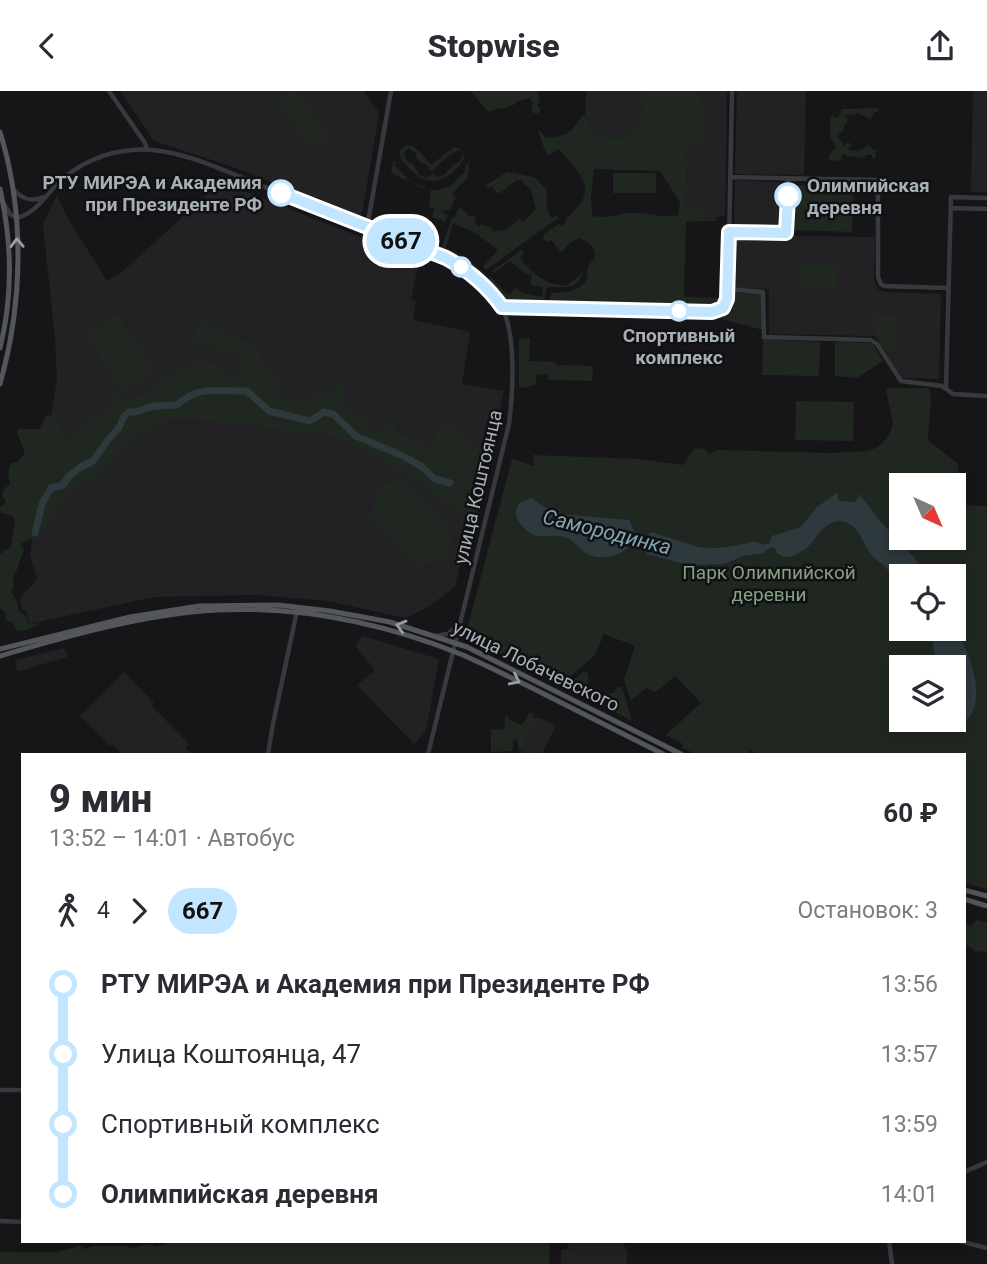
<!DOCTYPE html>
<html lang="ru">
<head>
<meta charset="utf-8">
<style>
	body { margin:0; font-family:Roboto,sans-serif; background:#f2f2f3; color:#2b2b33; height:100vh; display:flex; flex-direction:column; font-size:26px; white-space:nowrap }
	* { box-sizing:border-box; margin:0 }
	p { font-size:23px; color:#7c7c81 }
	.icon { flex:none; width:38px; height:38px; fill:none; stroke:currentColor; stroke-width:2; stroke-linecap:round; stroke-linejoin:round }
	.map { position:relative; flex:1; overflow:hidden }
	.details { position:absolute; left:21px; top:662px; width:945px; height:490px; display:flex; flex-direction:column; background:#fff; border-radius:0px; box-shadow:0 4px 10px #0003 }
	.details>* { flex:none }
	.badge { padding:0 14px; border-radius:23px; font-size:24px; line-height:46px }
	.needle { width:46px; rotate:136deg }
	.controls { position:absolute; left:889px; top:382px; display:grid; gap:14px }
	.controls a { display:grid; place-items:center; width:77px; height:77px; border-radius:0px; background:#fff; box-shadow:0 4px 10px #0003; font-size:35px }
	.map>.badge { position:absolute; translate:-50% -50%; box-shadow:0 0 0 4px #fff }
	.legs { display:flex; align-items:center; gap:10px; height:77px; padding:0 28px; font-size:23px }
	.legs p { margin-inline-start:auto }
	.overview { display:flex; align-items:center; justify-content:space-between; height:119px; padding:0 28px }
	h1 { font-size:38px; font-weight:800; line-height:52px }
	ul { padding:0 28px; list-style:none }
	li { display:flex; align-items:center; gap:24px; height:70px; font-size:26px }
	li i { display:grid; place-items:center; width:10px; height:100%; margin:0 9px; background:currentColor }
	li i::after { content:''; width:18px; height:18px; margin:-9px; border:5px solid; border-radius:50%; background:#fff }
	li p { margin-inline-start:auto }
	li:first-child i { background:linear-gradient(#0000 50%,currentColor 0) }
	li:last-child i { background:linear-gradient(currentColor 50%,#0000 0) }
	header { display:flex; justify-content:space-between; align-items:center; height:91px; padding:0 28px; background:#fff; font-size:32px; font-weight:800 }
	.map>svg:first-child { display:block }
</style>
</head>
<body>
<header><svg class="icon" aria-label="back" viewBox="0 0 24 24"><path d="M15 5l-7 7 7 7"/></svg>Stopwise<svg class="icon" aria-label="share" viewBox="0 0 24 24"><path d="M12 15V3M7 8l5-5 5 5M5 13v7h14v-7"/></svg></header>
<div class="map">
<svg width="987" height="1173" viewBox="0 0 987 1173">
	<rect width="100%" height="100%" fill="#161618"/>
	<path fill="#222225" d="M120,0H364L379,22L362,123L358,125L328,113L323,109L315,106L311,107L230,75L154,50Z
		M586,0H639L643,9V28L637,36L627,44L612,47H603L594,41L587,33L585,22Z
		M697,0H727L725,125L716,126V130H703V118L686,119L688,70L685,60L705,48V13Z
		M737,0H806L804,84L735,83Z
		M973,0H987V101H971Z
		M735,89L780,91L779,139L734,136Z
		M221,91L419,169L411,208L416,210L413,229L470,241L462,293L504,300L475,431L470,434L455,496L428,516L406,527L327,510L257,504L154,506L29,533L26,520H23L19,509L37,488L30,463L57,287L55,249L43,133L57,104L67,126L107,190L123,180Z
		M731,144L875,146L874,187L875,192L879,199L887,201L941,203L939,288L902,287L875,245L769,243V198L731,197Z
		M363,545L439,568L426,640L414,653L357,594L375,579L355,555Z
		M64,557L67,566L17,581L15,569Z
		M124,581L154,612L152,615L189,653L185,656L192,663H122L112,653L110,655L80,625Z
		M538,626L556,635L542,663H525L521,661Z
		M566,1150H620L624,1154L628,1162L626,1173H561V1159L569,1157Z"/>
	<path fill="#202720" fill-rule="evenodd" d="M290,0H297L329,47L311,60L276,9Z
		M470,0H538L540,9L537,14L541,18L539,22H533L531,16L533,12L529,7L516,11V13L502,18L501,17L489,21Z
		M639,0H697L705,13V48L685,61L688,70L686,118H703V130L686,131L684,206L721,207L718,213L550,210L551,202C568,202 591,199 587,177L595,166C595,154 589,152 579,147L571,151L561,161L551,149L547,151L543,148L544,143L559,133L562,135L566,131L565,128C601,99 582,86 559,58L548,64L544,57L538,40L539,39L546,47C567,45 570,43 583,24H585C592,64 660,48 639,0ZM594,78L660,80L680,111L678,124C665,128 641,120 626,122C614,124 605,128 592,125L591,105Z
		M877,17L879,18V21H873L874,24L870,28L858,22L850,24L848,23L845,26L848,28L846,34L844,33V38L839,43L838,46L845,56L846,52H850L851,55L847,57L852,60L861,59L868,54L874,59L877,58L875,67H872V64H866L864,67L847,65L844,63L842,65L841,70L829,69V64L837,56L830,46V27L833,25L837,27L841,21V18Z
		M406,54C417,54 424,66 431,74L454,56L460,58L465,66C462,72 459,75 454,80C431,100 416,87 400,67V59ZM409,57L413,61H415L417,67L421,72L427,74L432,81C439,73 449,63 459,59L463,64L459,71L453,74L444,84L436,86L433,83L426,87L420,84L413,73L409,72L406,69L404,61Z
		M396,70L397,71L394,74C407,88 427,106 448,96C454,93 460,85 465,81V76L469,70L468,86L452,103L456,107L449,120L444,119L443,122L448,124L445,131L432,126L434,117L429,116L431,99L419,96L406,87L404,89L391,81L393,72Z
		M507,81L534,86L547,99C547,109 545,118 552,127L557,124L558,127L486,179L483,176L498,159L477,143L453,132L446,157L468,168L485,183L483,185L469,173L441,157L452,126H454L460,116L470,126L473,124L476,127L474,131L479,136L482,133L492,137L493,141L506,139L519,128L523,131L536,118L531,99L524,93L522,89H516L500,102H497L491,95L488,98L485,95Z
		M613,82H656V102H613Z
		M796,94L854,96L852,141L794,139Z
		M522,159L524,163L520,167C531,182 548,196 568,194L584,180C577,202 562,194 546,197L544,212L505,211L486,190L490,185L506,202L510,204L515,197L523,202L542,206L543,196L530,194L532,184L523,181L510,170L494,182L492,180Z
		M799,173L837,174V199H799Z
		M733,201L762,202L763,239L719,227C730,221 733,214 733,201Z
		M117,223L129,241L97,262L85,244Z
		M873,224H897L896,261H887L873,239Z
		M198,229L240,249L251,251L257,257L262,272L290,295L279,297L278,307L312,309L314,301H322L324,304L332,303L337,292L340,291L346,293L344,307L348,321L368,327L365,334L367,338L379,342C387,335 380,330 394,327L396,331L394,338C402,347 412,345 421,351C424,353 426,356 430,358L433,356C434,348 435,336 442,332L450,335L474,356H482L488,361L489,365L475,421L468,424L461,423L433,401L383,369L332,345L195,328H171L140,344L122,358L96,387L81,392L68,401L56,420L54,428L48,433L41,437L38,447H30L21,453L24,460C19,468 19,479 13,485L14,497L11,500L17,510L19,520L26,525L28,533L40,532C34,537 24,541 16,539L13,532L6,529L5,521L0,517V463L11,455L15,430L13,426L0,421V416L5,412V408L2,405L3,399L10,393C8,386 7,377 12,371L16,372L25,363L17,341L19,338H39L47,324C58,324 61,337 65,346L68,347L116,311L106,296L109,295L119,306C146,308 146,305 164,285H168L183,274C191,279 194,271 201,268L219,275L226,273L227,277L222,283L225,286L229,287L241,283L242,267L238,260L228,264C226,262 220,258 217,257C211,255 199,256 195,248C194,243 197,234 198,229Z
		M130,243L142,260L109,282L98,264Z
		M526,247H530L529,270L556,271L557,274L593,275L592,290L548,289L547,283L536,284V294L521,297L519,296V248Z
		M763,248L820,251L819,285L762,284Z
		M835,251L869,252L873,253L883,270L857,287L835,285Z
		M143,262L154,280L122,301L110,283Z
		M889,297H929L931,308L928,349L958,373L957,414L987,415V798L964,792V663H758L750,659L748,663H696L682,657L683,653L666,644L701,612L675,585L656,601L646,597L631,610L624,588L635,555L604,543L595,564L562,593L481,553L468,550L465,546L512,368L534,375L533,364L639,368L683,374L694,357L705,358L709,363L718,359L831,362L867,360L876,357L883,351L890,342L893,332L886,300ZM901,394H954V446H901ZM901,485H954V537H901ZM901,576H954V628H901Z
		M796,310L854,311L853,350L795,349Z
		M400,390L409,393L449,437C455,451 451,466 435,471C428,473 425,471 419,477L368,423L373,419C374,400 380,391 400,390Z
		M584,580L588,583V594L604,603L613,602L617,596H622L632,630L566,596Z
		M530,621L533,623V626L538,628L521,660L518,659V649L513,648V660L491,661V638L504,639L506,624L509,628L520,634L524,631Z
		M978,829L987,832V862L982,860L976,861L969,855L964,854V832L972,835L974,831Z
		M166,1150H550L549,1173H0V1161H56L80,1155H83L82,1158L95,1155H123L134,1157L142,1154H152L155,1156L167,1153Z"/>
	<path fill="#2e393d" d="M838,401L837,404L839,410L855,411L859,406L857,402C867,410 871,420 878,428C895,447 915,462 925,485H901V507C894,500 895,490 890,482C886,474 876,470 871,463C861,450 858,430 838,430C823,431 816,450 805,458C794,466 780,472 774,456L766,459L764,462L743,465L724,473L693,474L684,473L647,463L645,452L635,448C626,464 604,471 587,463C578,458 575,449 565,446C556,443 547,446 538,445C529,444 516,431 516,422C516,419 518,414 519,412L531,407L546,417L554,419L560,423L629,429L635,442L646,446L651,441C667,445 683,452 699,456C718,459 737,455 754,450L763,454L770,452L772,445L801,436L816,417Z
		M921,537H954C969,558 987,605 968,628H954V576H936L932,546Z"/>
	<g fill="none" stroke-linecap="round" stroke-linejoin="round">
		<path stroke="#2e393d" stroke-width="7" d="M35,442L42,413L51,397L63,394L69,385L81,376L93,370L108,349L119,337L124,325L129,321H135L154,315L177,314C199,293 219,301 247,300L269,320L310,330L324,321L333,323L356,345L403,365L421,375L435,388L450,392"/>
		<path stroke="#37393c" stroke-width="4.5" d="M109,0L145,52L147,58
			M730,86L878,89V186L881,193L884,195L948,197
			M14,99C23,109 32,111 44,106
			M4,113L10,123L16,127
			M951,117L987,118
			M17,127C36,122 46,104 60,90C80,72 106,61 132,59C172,55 219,77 255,92C291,106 327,121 363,136C393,148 425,155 453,171C471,181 488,196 500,213C517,240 513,302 509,333L428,663
			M367,137L391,0
			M729,141L786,142L788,88
			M728,198L763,201L764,246L871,249L877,253L901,290L942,295L953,303L987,305
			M502,216L712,221C723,220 727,213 728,202L732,0
			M946,297L951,106L987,107
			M435,545L448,543L460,532
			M268,663L273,633L297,520
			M0,999H23
			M964,1081L987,1071
			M0,1130L23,1131
			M889,1150L892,1173
			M959,1150L987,1157"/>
		<path stroke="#53565b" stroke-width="5" d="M0,41C25,122 23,212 0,293
			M0,98C12,151 13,205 0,257
			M0,558L130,526L199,515L278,514L330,520L390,531L467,556L681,663
			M0,565C67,545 149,522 218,519C301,515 386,533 463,564C485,574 508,585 530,596C574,618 619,641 663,663
			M964,799L987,805
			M964,808L987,815"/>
	</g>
	<defs><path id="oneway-chevron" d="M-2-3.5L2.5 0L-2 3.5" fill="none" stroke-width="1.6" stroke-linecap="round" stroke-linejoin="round" transform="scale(1.75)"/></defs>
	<g stroke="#979ea5">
		<use href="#oneway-chevron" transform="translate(17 152) rotate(-91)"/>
		<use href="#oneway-chevron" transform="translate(401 535) rotate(-164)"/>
		<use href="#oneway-chevron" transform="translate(515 589) rotate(26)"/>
	</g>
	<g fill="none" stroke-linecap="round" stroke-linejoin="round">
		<g stroke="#fff" stroke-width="16">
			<path id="line-1" d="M281,102L446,167C468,179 487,195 502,216L712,221L723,217L727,208L729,141L786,142L788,105"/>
		</g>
		<use href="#line-1" stroke="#c2e6ff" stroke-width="10"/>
	</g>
	<g fill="#fff" stroke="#c2e6ff" stroke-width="3.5">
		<circle cx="281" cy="102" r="12"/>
		<circle cx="788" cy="105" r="12"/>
		<circle cx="461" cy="176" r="9"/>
		<circle cx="679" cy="220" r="9"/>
	</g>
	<g text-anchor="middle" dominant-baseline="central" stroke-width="5" stroke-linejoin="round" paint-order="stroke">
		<g font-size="19" font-weight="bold" fill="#a8b0b7" stroke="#111113" text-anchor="end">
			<text x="262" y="91">РТУ МИРЭА и Академия<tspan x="262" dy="22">при Президенте РФ</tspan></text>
			<text x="807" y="94" text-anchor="start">Олимпийская<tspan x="807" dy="22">деревня</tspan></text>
			<text x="679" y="244" text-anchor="middle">Спортивный<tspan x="679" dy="22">комплекс</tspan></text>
		</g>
		<g font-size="19" fill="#a8b0b7" stroke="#111113">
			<text transform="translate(478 396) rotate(-77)">улица Коштоянца</text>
			<text transform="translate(536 575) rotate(26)">улица Лобачевского</text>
		</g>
		<g font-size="19" fill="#84a280" stroke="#111113">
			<text x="769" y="481">Парк Олимпийской<tspan x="769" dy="22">деревни</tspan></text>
		</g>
		<g font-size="21" font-style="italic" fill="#80a4b1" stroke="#111113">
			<text transform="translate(607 441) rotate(14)">Самородинка</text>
		</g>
	</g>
</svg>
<div class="controls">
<a><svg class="needle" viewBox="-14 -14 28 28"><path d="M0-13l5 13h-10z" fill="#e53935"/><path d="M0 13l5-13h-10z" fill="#7c7c81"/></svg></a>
<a><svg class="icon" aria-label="locate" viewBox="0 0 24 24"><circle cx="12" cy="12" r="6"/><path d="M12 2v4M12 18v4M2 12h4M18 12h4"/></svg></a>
<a><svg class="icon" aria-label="layers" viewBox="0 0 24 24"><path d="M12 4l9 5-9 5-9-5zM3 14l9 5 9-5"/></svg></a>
</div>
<b class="badge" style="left:401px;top:150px;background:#c2e6ff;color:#111">667</b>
<section class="details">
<div class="overview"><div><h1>9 мин</h1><p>13:52 – 14:01 · Автобус</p></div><b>60 ₽</b></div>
<div class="legs"><svg class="icon" aria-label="walk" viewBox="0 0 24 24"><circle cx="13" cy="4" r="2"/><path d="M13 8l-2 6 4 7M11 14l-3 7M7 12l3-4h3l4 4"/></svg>4<svg class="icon" aria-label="forward" viewBox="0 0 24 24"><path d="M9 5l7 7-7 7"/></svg><b class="badge" style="background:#c2e6ff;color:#111">667</b><p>Остановок: 3</p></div>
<ul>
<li><i style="color:#c2e6ff"></i><b>РТУ МИРЭА и Академия при Президенте РФ</b><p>13:56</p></li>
<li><i style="color:#c2e6ff"></i><span>Улица Коштоянца, 47</span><p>13:57</p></li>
<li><i style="color:#c2e6ff"></i><span>Спортивный комплекс</span><p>13:59</p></li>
<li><i style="color:#c2e6ff"></i><b>Олимпийская деревня</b><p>14:01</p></li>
</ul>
</section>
</div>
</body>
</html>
